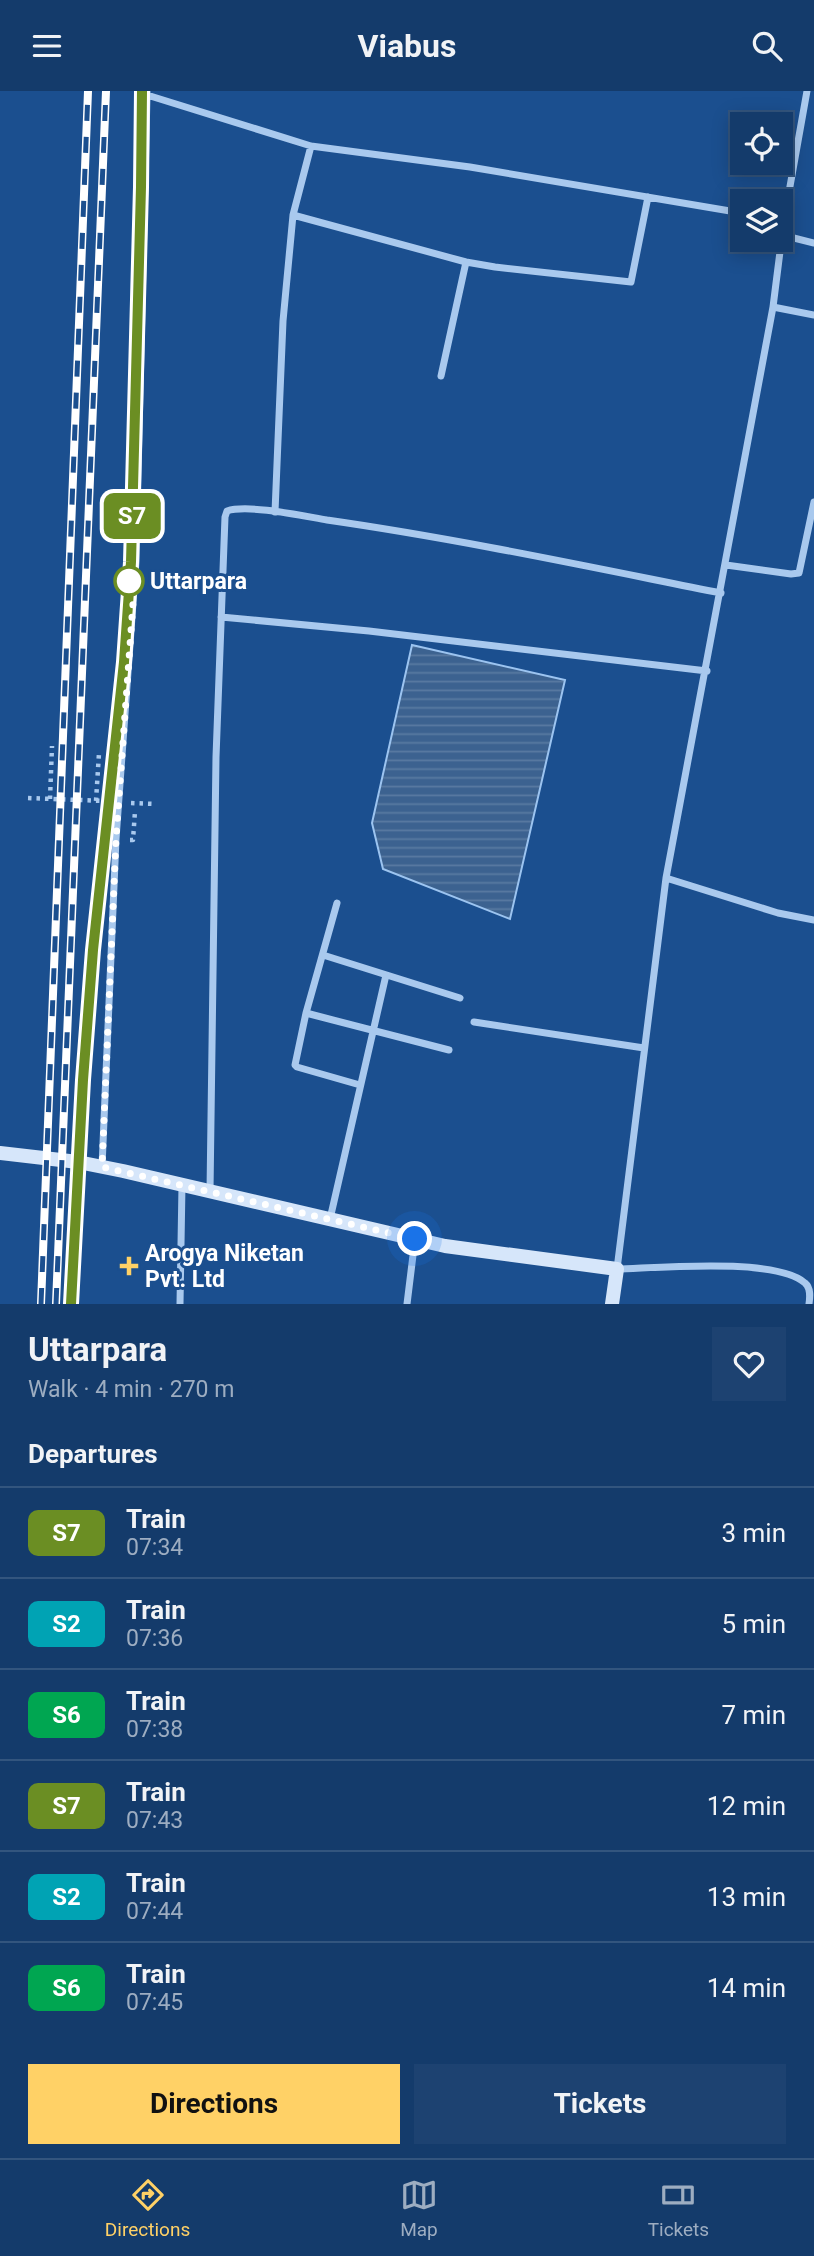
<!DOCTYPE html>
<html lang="en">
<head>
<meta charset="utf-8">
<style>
	body { margin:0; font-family:Roboto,sans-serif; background:#1d4271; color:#f1f3f6; height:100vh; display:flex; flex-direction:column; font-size:26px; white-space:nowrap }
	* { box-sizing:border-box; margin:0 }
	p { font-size:23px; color:#9dadc1 }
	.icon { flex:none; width:38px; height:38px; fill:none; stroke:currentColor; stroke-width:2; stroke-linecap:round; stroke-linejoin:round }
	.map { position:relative; height:1213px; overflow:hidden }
	.panel { display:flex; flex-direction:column; background:#143b6b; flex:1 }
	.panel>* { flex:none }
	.badge { padding:0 14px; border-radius:10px; font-size:24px; line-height:46px }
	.tools { position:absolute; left:730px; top:21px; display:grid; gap:14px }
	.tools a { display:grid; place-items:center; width:63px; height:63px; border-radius:0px; background:#143b6b; box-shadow:0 4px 18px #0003,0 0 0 2px #33557e; font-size:35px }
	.you { position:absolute; width:35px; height:35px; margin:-18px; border:5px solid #fff; border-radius:50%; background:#1a73e8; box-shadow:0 0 0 10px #1a73e833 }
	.map>.badge { position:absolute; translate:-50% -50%; box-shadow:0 0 0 4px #fff }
	h2 { padding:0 28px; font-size:26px; line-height:63px }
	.round { display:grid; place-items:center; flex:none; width:74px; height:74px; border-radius:0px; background:#1d4271 }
	.summary { display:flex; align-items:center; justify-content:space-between; height:119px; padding:0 28px }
	h1 { font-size:33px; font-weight:700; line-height:52px }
	.action { display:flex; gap:14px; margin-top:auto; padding:14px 28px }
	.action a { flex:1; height:80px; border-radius:0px; background:#ffd166; color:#111; font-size:28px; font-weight:700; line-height:80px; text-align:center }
	.action a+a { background:#1d4271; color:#f1f3f6 }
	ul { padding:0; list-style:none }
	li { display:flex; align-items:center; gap:21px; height:91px; padding:0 28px; border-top:2px solid #33557e }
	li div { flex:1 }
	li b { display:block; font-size:26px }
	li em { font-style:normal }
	li .badge { min-width:77px; font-weight:700; text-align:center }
	header { display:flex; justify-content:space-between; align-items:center; height:91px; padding:0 28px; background:#143b6b; font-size:32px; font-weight:700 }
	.tabs { display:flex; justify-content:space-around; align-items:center; height:98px; border-top:2px solid #33557e; background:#143b6b; font-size:19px; color:#9dadc1 }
	.tabs a { display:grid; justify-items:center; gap:4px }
	.tabs .on { color:#ffd166 }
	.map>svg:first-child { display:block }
</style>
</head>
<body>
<header><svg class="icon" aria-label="menu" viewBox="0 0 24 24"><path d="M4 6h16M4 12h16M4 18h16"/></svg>Viabus<svg class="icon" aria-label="search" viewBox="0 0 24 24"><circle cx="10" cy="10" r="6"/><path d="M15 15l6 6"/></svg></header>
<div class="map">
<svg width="814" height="1213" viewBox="0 0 814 1213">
	<defs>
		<pattern id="water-rules" width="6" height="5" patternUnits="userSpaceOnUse" patternTransform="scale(1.75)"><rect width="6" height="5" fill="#3c6290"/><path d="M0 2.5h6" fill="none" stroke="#597aa1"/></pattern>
	</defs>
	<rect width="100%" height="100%" fill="#1b4f8f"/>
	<path fill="url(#water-rules)" stroke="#9cc4f0" stroke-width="2" d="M412,554L565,589L510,828L383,778L372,732Z"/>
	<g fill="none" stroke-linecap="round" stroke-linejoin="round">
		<path stroke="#a9c9ee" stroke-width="4.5" stroke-dasharray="3.5 5" stroke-linecap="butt" d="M28,707L105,710
			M50,708L52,655
			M96,710L99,662
			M131,712L155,713
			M130,749H133L135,720"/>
		<path stroke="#a9c9ee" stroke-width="7" d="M807,0L784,129L773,216L666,787L617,1178C657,1177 776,1166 805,1192C811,1197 810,1206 809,1213
			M147,1V4L311,55L470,76L742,122
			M293,124L466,171L495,176L631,191L648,106
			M782,144L814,152
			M773,216L814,224
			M441,285L466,171
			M275,421L283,230L293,124L311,55
			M726,474L791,483L799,482L814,411
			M221,526L369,540L707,580
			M666,787L778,822L814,829
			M337,812L306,922L295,974L297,976L360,994
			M323,864L460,907
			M306,922L449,959
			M474,931L644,957
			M102,1076L116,748L136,470L147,4
			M210,1100L216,666L225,426L227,420C248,413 303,425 327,429C459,448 590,476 721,502
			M330,1128L386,884
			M180,1213L182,1094
			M407,1213L415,1148"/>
		<path stroke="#d6e6fa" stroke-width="14" d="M0,1062L78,1071L123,1080L445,1155L617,1178L612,1213"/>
		<g stroke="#fff" stroke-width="8">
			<path id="rail" d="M41,1213L88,0
				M56,1213L106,0
				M71,1213L83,989L93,859L124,571L131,471L142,0"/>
		</g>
		<use href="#rail" stroke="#1b4f8f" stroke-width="5" stroke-dasharray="16" stroke-linecap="butt"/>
	</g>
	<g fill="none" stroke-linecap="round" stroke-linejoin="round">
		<g stroke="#fff" stroke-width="16">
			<path id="line" d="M71,1213L83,989L93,859L124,571L131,471L141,96L142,0"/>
		</g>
		<use href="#line" stroke="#6b8e23" stroke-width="10"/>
		<path stroke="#fff" stroke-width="7" stroke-dasharray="0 12.6" d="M129,490L134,498L116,748L102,1076L415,1148"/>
	</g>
	<circle fill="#fff" stroke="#6b8e23" stroke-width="3.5" cx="129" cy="490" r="14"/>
	<path fill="#ffd166" stroke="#1b4f8f" stroke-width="2.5" d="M125.5 1164.5h7v7h7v7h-7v7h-7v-7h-7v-7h7z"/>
	<g text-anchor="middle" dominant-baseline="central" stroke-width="6" stroke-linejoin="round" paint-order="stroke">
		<g font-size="23" font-weight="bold" fill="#fff" stroke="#1b4f8f" text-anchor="start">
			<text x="150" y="490">Uttarpara</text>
		</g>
		<g font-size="23" font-weight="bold" fill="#fff" stroke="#1b4f8f" text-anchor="start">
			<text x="145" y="1162">Arogya Niketan<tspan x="145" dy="26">Pvt. Ltd</tspan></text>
		</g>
	</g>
</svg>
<div class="tools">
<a><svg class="icon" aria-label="locate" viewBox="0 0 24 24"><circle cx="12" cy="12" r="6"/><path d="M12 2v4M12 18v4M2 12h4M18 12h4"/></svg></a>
<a><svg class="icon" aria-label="layers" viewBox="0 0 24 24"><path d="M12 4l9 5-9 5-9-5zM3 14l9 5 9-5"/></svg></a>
</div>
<div class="you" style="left:415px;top:1148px"></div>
<b class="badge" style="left:132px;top:425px;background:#6b8e23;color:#fff">S7</b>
</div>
<section class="panel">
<div class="summary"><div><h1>Uttarpara</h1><p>Walk · 4 min · 270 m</p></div><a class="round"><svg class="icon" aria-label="heart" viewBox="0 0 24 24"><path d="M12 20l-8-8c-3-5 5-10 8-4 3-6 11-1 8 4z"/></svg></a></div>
<h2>Departures</h2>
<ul>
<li><span class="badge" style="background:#6b8e23;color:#fff">S7</span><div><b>Train</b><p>07:34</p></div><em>3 min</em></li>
<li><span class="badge" style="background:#00a3b4;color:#fff">S2</span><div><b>Train</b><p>07:36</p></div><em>5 min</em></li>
<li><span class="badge" style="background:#00a651;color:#fff">S6</span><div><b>Train</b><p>07:38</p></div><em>7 min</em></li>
<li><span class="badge" style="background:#6b8e23;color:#fff">S7</span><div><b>Train</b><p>07:43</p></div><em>12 min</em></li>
<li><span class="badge" style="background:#00a3b4;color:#fff">S2</span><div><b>Train</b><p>07:44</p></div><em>13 min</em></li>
<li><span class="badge" style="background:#00a651;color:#fff">S6</span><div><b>Train</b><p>07:45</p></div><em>14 min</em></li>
</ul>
<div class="action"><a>Directions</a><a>Tickets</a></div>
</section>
<nav class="tabs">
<a class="on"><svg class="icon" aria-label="directions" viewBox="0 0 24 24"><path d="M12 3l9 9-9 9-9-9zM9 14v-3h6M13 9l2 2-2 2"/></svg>Directions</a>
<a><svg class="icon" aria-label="map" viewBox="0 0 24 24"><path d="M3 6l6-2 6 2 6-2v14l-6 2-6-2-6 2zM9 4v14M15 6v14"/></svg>Map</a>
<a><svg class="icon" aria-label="tickets" viewBox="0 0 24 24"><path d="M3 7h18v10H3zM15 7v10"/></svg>Tickets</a>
</nav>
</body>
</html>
